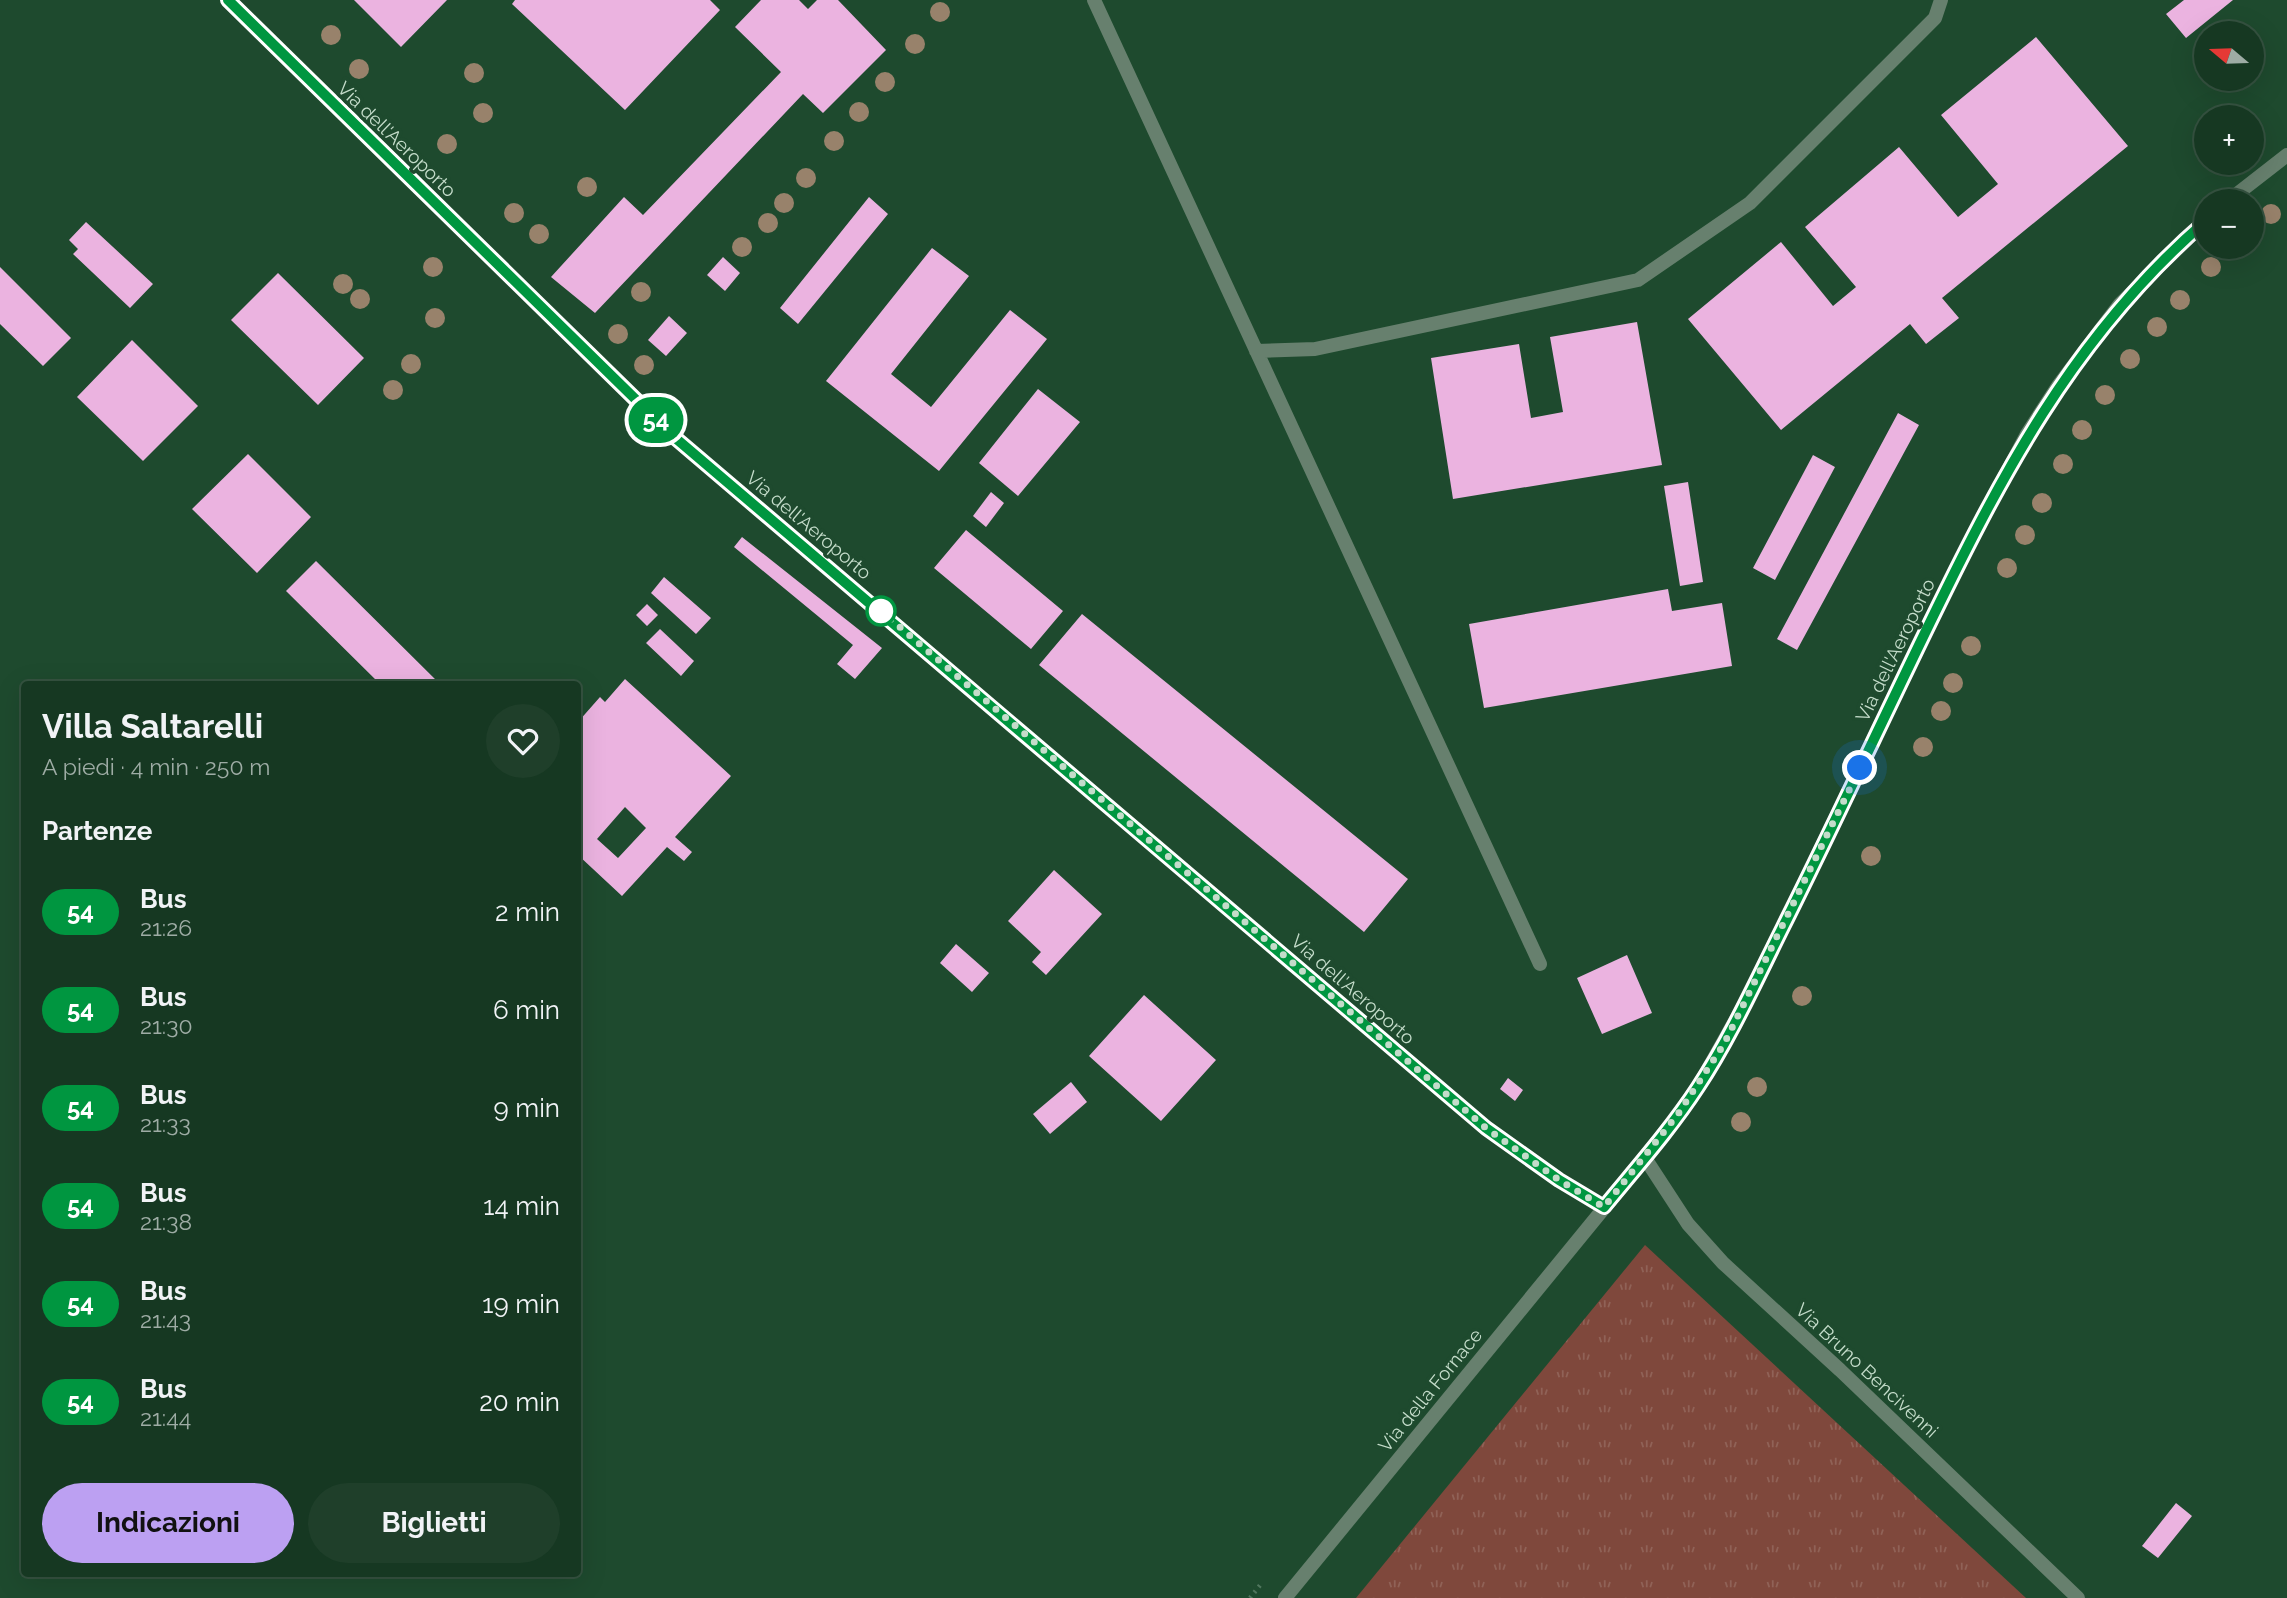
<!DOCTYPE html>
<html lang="it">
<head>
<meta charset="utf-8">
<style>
	body { margin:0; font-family:Raleway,sans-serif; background:#1f3f2a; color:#f1f3f6; height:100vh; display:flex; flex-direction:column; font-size:26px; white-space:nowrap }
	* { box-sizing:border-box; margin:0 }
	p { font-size:23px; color:#9eaca5 }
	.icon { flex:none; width:38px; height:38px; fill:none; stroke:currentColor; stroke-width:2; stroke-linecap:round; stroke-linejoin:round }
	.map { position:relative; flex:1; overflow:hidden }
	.details { position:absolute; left:21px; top:681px; width:560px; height:896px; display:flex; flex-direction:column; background:#163822; border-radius:7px; box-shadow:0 7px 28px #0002,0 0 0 2px #355240 }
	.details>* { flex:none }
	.badge { padding:0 14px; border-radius:23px; font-size:24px; line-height:46px }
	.needle { width:46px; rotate:289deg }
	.buttons { position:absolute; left:2194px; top:21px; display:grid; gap:14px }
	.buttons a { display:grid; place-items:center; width:70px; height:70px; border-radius:50%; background:#163822; box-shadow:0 7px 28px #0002,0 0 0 2px #355240; font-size:35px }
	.you { position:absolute; width:35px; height:35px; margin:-18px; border:5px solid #fff; border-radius:50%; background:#1a73e8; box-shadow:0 0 0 10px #1a73e833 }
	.map>.badge { position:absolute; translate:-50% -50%; box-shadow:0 0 0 4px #fff }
	h2 { padding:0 21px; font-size:26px; line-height:63px }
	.round { display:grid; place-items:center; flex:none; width:74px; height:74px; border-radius:37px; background:#1f3f2a }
	.summary { display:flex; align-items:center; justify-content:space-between; height:119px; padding:0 21px }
	h1 { font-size:33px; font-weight:700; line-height:52px }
	.button { display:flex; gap:14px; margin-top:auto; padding:14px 21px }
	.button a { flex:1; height:80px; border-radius:42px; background:#bca0f2; color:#111; font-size:28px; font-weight:700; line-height:80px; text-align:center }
	.button a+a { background:#1f3f2a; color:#f1f3f6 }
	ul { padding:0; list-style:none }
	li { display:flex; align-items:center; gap:21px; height:98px; padding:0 21px }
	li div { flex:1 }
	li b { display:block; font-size:26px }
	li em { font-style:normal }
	li .badge { min-width:77px; font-weight:700; text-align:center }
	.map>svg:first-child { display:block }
</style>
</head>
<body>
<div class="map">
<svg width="2287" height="1598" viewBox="0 0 2287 1598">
	<defs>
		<pattern id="grass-tufts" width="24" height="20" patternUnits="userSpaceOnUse" patternTransform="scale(1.75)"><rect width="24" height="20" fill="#7f483c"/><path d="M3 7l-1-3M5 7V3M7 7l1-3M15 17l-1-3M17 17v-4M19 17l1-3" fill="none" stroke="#906257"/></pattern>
	</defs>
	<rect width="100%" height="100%" fill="#1e4a2e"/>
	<path fill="url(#grass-tufts)" d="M1645,1245L2026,1598H1356Z"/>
	<path fill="#ebb3e0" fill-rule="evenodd" d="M354,0H447L401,47Z
		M515,0H710L720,10L625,110L512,4Z
		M761,0H799L808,9L817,0H838L886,50L823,113L803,94L595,313L551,277L624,197L643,215L781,72L735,27Z
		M2184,0H2233L2186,38L2166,14Z
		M2036,37L2128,146L1942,298L1959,318L1926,344L1910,324L1781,430L1688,319L1781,242L1833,306L1856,287L1805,227L1899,147L1958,217L1998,184L1941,115Z
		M869,197L888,214L798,324L780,308Z
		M86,222L153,284L130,308L73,254L78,249L69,240Z
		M932,248L969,276L891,374L931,407L1010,310L1047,339L939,471L826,381Z
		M723,257L740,273L725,291L707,275Z
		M0,267L71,338L43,366L0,324Z
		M278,273L364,358L318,405L231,320Z
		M669,316L687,333L666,356L648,340Z
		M1637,322L1662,465L1453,499L1431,358L1519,344L1531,418L1563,412L1550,337Z
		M132,340L198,406L143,461L77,397Z
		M1038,389L1080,422L1018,496L979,463Z
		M1898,413L1919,425L1797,650L1777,639Z
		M248,454L311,517L257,573L192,509Z
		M1813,455L1835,467L1775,580L1753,568Z
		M1688,482L1703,582L1680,586L1664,486Z
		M991,492L1004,503L986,527L973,516Z
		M966,530L1063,611L1031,649L934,568Z
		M742,537L882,648L855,679L837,664L853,645L734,547Z
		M316,561L440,684H380L286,591Z
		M664,577L711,618L696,634L651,593Z
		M1668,589L1672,611L1722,603L1732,666L1484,708L1469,624Z
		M647,604L658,615L647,626L636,615Z
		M1082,614L1408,879L1364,932L1039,665Z
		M660,629L694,661L681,676L646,643Z
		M625,679L731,776L675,837L692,852L684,861L667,847L622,896L578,855V774L583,768L578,762V722L600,697L605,702ZM625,807L646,828L618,858L597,839Z
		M1054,870L1102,914L1046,975L1032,962L1041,952L1008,921Z
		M956,944L989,973L972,992L940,963Z
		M1627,955L1652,1013L1602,1034L1577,978Z
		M1144,995L1216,1060L1161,1121L1089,1056Z
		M1508,1078L1523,1090L1515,1101L1500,1089Z
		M1071,1082L1087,1102L1050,1134L1033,1114Z
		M2176,1503L2192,1516L2158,1558L2142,1546Z"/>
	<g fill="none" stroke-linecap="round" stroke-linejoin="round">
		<path stroke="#50765d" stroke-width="4.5" stroke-dasharray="2 5" stroke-linecap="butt" d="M1250,1598L1261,1584"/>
		<path stroke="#67806e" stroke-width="14" d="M1094,0L1540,964
			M1256,351L1315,349L1638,280L1750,203L1935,18L1941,0"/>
		<path stroke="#67806e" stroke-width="14" d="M228,0L673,436L1486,1128L1559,1180L1604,1207
			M2228,201L2287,155
			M1645,1158L1688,1224L1723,1263L1840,1370L2078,1598
			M1285,1598L1645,1158L1698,1087L1754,987L1954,573L2027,434L2058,386L2120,304L2207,220"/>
	</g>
	<g fill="#98826b">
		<circle cx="940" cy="12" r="10"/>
		<circle cx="331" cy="35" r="10"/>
		<circle cx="915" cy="44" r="10"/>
		<circle cx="359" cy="69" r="10"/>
		<circle cx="474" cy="73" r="10"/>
		<circle cx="885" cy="82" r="10"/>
		<circle cx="859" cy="112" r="10"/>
		<circle cx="483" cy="113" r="10"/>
		<circle cx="834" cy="141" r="10"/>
		<circle cx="447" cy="144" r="10"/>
		<circle cx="806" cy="178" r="10"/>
		<circle cx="587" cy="187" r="10"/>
		<circle cx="784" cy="203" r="10"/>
		<circle cx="514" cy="213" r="10"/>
		<circle cx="2271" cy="214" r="10"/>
		<circle cx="768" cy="223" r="10"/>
		<circle cx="539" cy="234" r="10"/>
		<circle cx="742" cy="247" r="10"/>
		<circle cx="433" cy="267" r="10"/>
		<circle cx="2211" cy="267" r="10"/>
		<circle cx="343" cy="284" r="10"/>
		<circle cx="641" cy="292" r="10"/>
		<circle cx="360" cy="299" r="10"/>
		<circle cx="2180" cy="300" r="10"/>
		<circle cx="435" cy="318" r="10"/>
		<circle cx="2157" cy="327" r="10"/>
		<circle cx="618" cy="334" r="10"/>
		<circle cx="2130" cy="359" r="10"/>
		<circle cx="411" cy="364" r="10"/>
		<circle cx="644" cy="365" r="10"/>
		<circle cx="393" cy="390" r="10"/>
		<circle cx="2105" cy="395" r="10"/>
		<circle cx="2082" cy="430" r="10"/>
		<circle cx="2063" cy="464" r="10"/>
		<circle cx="2042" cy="503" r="10"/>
		<circle cx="2025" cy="535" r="10"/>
		<circle cx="2007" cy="568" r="10"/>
		<circle cx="1971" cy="646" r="10"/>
		<circle cx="1953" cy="683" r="10"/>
		<circle cx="1941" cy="711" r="10"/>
		<circle cx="1923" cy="747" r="10"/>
		<circle cx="1871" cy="856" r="10"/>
		<circle cx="1802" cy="996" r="10"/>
		<circle cx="1757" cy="1087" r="10"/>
		<circle cx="1741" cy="1122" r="10"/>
	</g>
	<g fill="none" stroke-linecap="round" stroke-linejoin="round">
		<g stroke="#fff" stroke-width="16">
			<path id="line" d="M228,0L673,436L1486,1128L1559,1180L1604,1207C1636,1168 1670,1130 1698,1087C1731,1037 1756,981 1783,927C1831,831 1876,734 1923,637C1999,480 2072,336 2207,220"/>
		</g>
		<use href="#line" stroke="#009640" stroke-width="10"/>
		<path stroke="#c4dcca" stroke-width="7" stroke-dasharray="0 12.6" d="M881,611L1486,1128L1559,1180L1604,1207L1678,1114L1724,1044L1860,768"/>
	</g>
	<circle fill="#fff" stroke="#009640" stroke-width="3.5" cx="881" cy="611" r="14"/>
	<g text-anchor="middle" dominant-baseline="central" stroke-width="7" stroke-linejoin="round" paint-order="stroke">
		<g font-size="19" fill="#c4dcca" stroke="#1e4a2e">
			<text transform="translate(397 139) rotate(44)">Via dell'Aeroporto</text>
			<text transform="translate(809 525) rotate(40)">Via dell'Aeroporto</text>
			<text transform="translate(1895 650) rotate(-64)">Via dell'Aeroporto</text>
			<text transform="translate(1353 989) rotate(41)">Via dell'Aeroporto</text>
			<text transform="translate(1867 1370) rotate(43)">Via Bruno Bencivenni</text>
			<text transform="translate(1430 1390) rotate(-51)">Via della Fornace</text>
		</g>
	</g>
</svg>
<div class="buttons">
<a><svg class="needle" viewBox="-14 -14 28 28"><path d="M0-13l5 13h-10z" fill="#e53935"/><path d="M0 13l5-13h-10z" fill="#9eaca5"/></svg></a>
<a>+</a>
<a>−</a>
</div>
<div class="you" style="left:1860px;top:768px"></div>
<b class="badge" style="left:656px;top:420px;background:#009640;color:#fff">54</b>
<section class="details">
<div class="summary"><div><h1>Villa Saltarelli</h1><p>A piedi · 4 min · 250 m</p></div><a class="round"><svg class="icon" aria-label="heart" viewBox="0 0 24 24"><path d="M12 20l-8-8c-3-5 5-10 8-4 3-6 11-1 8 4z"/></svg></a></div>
<h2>Partenze</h2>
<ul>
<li><span class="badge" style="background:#009640;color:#fff">54</span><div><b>Bus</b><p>21:26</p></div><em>2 min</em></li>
<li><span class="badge" style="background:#009640;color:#fff">54</span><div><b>Bus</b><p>21:30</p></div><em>6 min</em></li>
<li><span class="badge" style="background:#009640;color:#fff">54</span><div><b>Bus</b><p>21:33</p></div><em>9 min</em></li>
<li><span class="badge" style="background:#009640;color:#fff">54</span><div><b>Bus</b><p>21:38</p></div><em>14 min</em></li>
<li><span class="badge" style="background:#009640;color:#fff">54</span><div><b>Bus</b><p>21:43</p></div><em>19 min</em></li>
<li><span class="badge" style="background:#009640;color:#fff">54</span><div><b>Bus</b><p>21:44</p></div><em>20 min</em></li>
</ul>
<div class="button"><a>Indicazioni</a><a>Biglietti</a></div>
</section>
</div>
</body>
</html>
